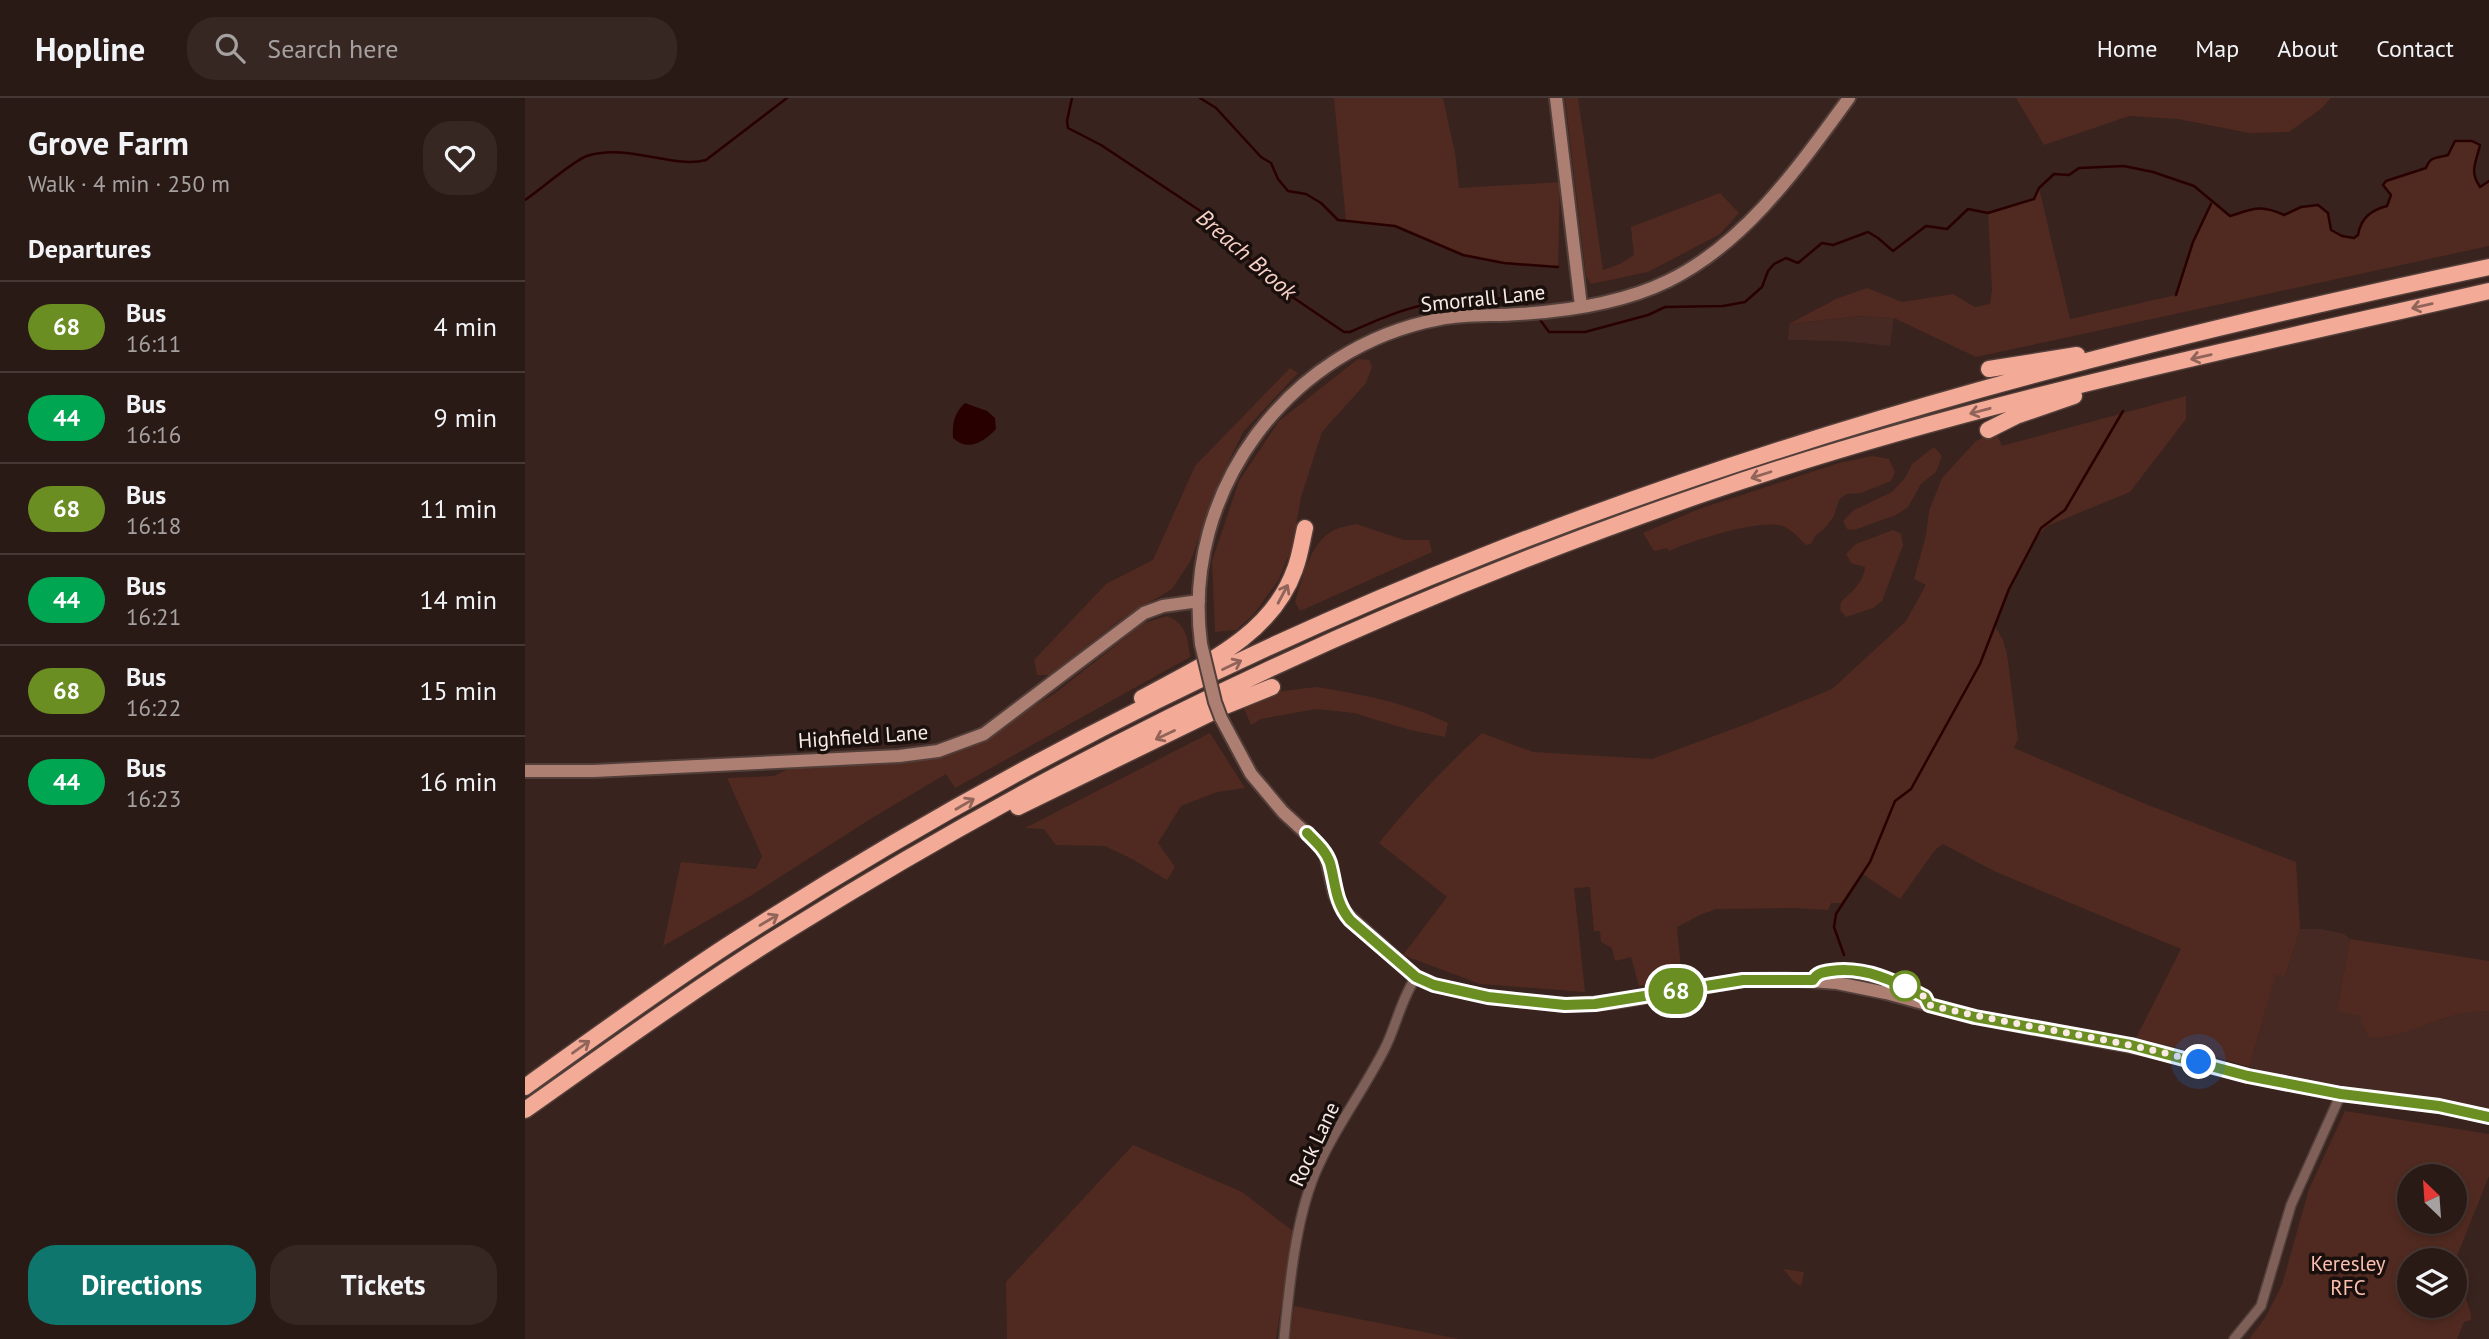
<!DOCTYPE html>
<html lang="en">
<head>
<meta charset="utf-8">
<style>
	body { margin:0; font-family:"PT Sans",sans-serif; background:#362723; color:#f1f3f6; height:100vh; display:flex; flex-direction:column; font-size:26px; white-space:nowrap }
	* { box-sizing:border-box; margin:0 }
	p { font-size:23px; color:#a5a1a1 }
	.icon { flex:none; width:38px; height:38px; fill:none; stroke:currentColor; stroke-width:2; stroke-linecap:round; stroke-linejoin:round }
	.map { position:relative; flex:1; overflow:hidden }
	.details { display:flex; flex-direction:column; background:#2a1a16; width:525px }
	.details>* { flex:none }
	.badge { padding:0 14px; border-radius:23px; font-size:24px; line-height:46px }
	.needle { width:46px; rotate:335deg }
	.tools { position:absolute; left:1872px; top:1066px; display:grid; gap:14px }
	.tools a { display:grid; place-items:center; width:70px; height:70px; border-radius:50%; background:#2a1a16; box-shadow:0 4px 10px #0003,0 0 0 2px #463835; font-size:35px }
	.you { position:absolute; width:35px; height:35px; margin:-18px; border:5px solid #fff; border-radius:50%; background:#1a73e8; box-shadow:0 0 0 10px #1a73e833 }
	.map>.badge { position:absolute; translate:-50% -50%; box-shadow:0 0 0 4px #fff }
	h2 { padding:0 28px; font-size:26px; line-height:63px }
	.round { display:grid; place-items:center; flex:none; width:74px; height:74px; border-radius:28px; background:#362723 }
	.overview { display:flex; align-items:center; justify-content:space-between; height:119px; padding:0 28px }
	h1 { font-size:33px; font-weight:700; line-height:52px }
	.button { display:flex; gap:14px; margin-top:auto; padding:14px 28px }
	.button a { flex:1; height:80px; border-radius:28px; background:#0f766e; color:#fff; font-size:28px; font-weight:700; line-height:80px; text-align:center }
	.button a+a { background:#362723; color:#f1f3f6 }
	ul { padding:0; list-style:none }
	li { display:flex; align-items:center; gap:21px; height:91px; padding:0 28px; border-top:2px solid #463835 }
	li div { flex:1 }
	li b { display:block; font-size:26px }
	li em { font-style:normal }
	li .badge { min-width:77px; font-weight:700; text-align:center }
	header { display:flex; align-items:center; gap:42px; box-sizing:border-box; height:98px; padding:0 35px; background:#2a1a16; border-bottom:2px solid #463835 }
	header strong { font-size:33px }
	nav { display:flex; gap:38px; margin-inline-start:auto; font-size:24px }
	.search { width:490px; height:63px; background:#362723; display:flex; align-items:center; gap:18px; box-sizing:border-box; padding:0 24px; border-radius:28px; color:#a5a1a1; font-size:26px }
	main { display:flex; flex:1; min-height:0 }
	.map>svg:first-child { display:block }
</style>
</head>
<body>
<header>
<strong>Hopline</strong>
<div class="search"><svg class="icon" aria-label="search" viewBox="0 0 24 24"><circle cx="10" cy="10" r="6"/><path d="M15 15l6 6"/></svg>Search here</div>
<nav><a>Home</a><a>Map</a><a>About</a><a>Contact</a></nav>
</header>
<main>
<section class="details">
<div class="overview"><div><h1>Grove Farm</h1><p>Walk · 4 min · 250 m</p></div><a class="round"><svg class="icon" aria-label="heart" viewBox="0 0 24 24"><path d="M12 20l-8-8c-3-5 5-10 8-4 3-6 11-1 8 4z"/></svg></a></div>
<h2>Departures</h2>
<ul>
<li><span class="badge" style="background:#6b8e23;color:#fff">68</span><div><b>Bus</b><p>16:11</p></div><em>4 min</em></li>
<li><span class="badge" style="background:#00a651;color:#fff">44</span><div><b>Bus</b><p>16:16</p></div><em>9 min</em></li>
<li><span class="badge" style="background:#6b8e23;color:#fff">68</span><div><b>Bus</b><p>16:18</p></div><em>11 min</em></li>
<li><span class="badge" style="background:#00a651;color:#fff">44</span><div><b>Bus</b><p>16:21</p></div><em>14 min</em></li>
<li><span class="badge" style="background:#6b8e23;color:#fff">68</span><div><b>Bus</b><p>16:22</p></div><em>15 min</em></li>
<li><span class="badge" style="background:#00a651;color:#fff">44</span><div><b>Bus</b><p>16:23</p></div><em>16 min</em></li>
</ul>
<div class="button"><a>Directions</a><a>Tickets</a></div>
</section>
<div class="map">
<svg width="1964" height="1241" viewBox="0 0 1964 1241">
	<rect width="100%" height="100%" fill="#38231e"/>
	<path fill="#452922" d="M1338,218L1369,220L1365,248L1316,243L1263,242L1264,226Z
		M1775,831H1797L1819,836L1825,841L1812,913L1911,923L1945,912L1964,913V1014L1921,1003L1790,987L1724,969L1751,875L1760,879Z"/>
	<path fill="#502a20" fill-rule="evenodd" d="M809,0H918L930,55L934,90L1035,84L1033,169L976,164L938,157L870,128L821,123Z
		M1040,0H1053L1078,172L1095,166L1109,157L1106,129L1195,95L1214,115L1195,136L1123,174L1066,186L1061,178Z
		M1491,0H1806L1797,10L1764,34L1724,35L1653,21L1604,18L1519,47Z
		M1930,43H1947L1955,47C1951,65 1944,73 1955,89L1964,82V148L1451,259L1369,220L1335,218L1264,226L1311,201L1342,190L1377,204L1428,196L1450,209L1465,206L1467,192L1463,115L1509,101L1514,90L1545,221L1651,197L1668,144L1687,104L1705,118C1730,110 1734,105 1759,117L1776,109L1793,107L1803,115L1807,132L1817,138L1829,139L1833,137C1836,119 1847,112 1862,107L1866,97L1858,87L1861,83L1901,70L1908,59L1923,57Z
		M833,261L844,262L847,269L841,285L797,334L776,399L767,450L753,483L728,517L711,532L690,534L687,463L714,383L754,323Z
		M765,270L773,275L718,334L692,388L666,462L647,491L595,522L524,577H512L509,562L581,486L628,462L670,368Z
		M1661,298V321L1605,394L1522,428L1510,440L1484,491L1470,528L1478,542L1482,556L1493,641L1489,650L1623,707L1771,764L1775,831L1760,879L1751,876L1724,969L1688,958L1611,940L1656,851L1471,774L1418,746L1410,752L1375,801L1336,775L1316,805H1306L1303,812L1269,810L1191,811L1177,816L1152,829L1157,882L1114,888L1106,859L1090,863L1087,850L1076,844L1075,833H1069L1065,789L1049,790L1060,894L955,886L878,857L922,799L854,745C885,706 920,669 957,635L1008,654L1127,661L1224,625L1307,591L1381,523L1401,487L1389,481L1401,437L1404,413L1417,380L1451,343L1463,337H1472L1477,348Z
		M1409,349L1417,358L1411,374L1396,386L1383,409L1371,417L1329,432L1322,431L1318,423L1329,412L1367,394L1380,380L1387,366Z
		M1347,358L1364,361L1370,374L1366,383L1336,395L1321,396L1314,402L1309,418L1299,431L1290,438L1286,446L1281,447C1275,441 1268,433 1260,429C1238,419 1167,443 1144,453L1142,450L1129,453L1118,435L1174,411L1314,365Z
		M831,426L879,442H904L907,454L775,513L770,504C778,480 784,445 809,432C815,429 824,428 831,426Z
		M1368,432L1376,436L1378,447L1357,503L1348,510L1321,519L1315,512L1316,504C1327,493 1338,486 1340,469L1326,465L1321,456L1331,446Z
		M642,518C661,525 663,540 665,559L430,690L421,676L347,720L227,797L138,848L156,764L231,771L237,758L202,680L249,678L263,671L428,656L529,596L619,525Z
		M791,589C836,596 882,605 923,625L920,639L885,632L829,615L791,611L736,621L726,627L718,608L758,593Z
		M685,635L720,690L692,694L656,708L633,745L650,769L642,782L609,762L580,748L531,747L519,731L500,730Z
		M1825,841L1964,863V913C1921,911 1888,939 1845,940L1836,923V918L1812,913Z
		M1820,1013L1964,1036V1078L1930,1163L1885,1162V1208H1930V1170H1942C1947,1180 1940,1189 1941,1199C1942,1208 1947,1213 1946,1222L1939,1224L1932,1241H1724L1740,1220L1757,1187L1784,1091ZM1885,1078H1930V1124H1885Z
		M608,1047L717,1094L768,1133L751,1241H482L481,1184Z
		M1258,1171L1279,1174L1276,1188L1269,1184Z
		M769,1208L934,1241H765Z"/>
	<path fill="#290000" d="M440,305L462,313L470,320L471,331C459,344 443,354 428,340C427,326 429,315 440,305Z"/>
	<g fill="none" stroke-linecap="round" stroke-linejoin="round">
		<path stroke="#290000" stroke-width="2.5" d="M547,0L542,23L543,30L576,47L680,116L743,179L763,196L819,234H825C852,222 879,210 908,205C937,201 967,201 996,200L1006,212
			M675,0L691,10L736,59L746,65L753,81L763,93L781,96L796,105L813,122L870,128L938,157L979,165L1033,169
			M0,102C15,92 49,62 62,58C102,45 148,71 181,62L262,0
			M1651,197L1668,144L1686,106
			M1013,219L1024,234H1060L1123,217L1140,209L1198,208L1220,204L1237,189L1243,173L1249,166L1261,160L1273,165L1297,145L1308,147L1343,134L1353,140L1368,153L1401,128L1422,131L1443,111L1463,115L1509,101L1514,90L1529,76L1544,77L1554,70L1599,68L1628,74L1669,88L1705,118C1728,111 1735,106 1759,117L1776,109L1793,107L1803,115L1806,132L1817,138L1829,140L1833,137C1836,119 1847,112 1862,108L1866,97L1858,87L1861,83L1901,70C1906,57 1911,61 1923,57L1930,43H1947L1955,47C1951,65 1944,73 1955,89L1964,83
			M1319,857L1309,829L1311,816L1345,764L1370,703L1386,691L1455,566L1484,491L1516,430L1540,412L1598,313"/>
		<g stroke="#533f3a" stroke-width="12">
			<path id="street" d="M1288,882C1292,875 1298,874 1306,873C1341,869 1371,884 1400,899L1403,907
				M759,1241C764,1191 770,1125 789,1078C807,1034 837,995 859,952C871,929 876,901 891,879
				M1709,1241L1736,1208L1766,1107L1816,996"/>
		</g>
		<g stroke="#533f3a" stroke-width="16">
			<path id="secondary" d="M1031,0L1056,208
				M676,546C656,393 764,249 915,221C942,216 968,218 994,216C1044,213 1098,205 1143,183C1221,145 1274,68 1324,0
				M696,620L726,676L758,714L794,747L801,757L810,796L818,813L891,879L909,887L963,899L1040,907L1090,904L1218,882L1259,881L1312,885L1361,895L1449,919L1631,953L1723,978L1816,996L1914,1008L1964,1019
				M0,673H69L374,658L413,653L459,636L619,515L638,508L674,503"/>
		</g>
		<g stroke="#533f3a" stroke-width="19">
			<path id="highway" d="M1464,271L1552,257
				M1463,332L1491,318L1549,298
				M617,600C675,568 746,539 770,471C775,458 777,443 780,430
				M493,709L700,608L747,589
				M0,989C67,941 134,892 203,847C441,693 696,561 960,457C1284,328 1623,241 1964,169
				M0,1012C88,950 176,886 267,830C554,651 861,505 1181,395C1436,307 1701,253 1964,193"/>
		</g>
		<use href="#street" stroke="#7e6058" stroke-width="9"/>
		<use href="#secondary" stroke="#ad7e72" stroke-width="12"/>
		<use href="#highway" stroke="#f3aa97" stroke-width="16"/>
		<g stroke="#533f3a" stroke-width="16" stroke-linecap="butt">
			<path id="secondary-bridge" d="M676,546L690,604L696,620"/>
		</g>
		<use href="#secondary-bridge" stroke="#ad7e72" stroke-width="12"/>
	</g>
	<defs><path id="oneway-shaft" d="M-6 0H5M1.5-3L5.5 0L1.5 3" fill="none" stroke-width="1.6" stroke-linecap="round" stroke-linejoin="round" transform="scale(1.75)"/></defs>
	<g stroke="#916459">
		<use href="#oneway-shaft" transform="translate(1897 208) rotate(167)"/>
		<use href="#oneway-shaft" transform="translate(1676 259) rotate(167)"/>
		<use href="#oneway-shaft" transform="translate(1455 313) rotate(165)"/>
		<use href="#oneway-shaft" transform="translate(1236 377) rotate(162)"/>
		<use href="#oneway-shaft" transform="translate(758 496) rotate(-62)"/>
		<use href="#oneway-shaft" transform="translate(707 567) rotate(-26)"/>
		<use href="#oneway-shaft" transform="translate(640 637) rotate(155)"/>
		<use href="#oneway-shaft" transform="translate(440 706) rotate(-30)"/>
		<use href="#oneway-shaft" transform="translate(244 822) rotate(-31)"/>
		<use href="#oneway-shaft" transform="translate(56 949) rotate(-36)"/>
	</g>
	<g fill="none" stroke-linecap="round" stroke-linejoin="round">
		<g stroke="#fff" stroke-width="16">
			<path id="line" d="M782,735C791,744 801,753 805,765C811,787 810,804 825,822L891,879L909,887L963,899L1040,907L1070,906L1218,882H1288C1292,875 1298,874 1306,873C1341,868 1371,884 1400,899L1404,907L1450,919L1606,947L1723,978L1816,996L1914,1008L1964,1019"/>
		</g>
		<use href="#line" stroke="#6b8e23" stroke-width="10"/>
		<path stroke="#f9eae6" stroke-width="7" stroke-dasharray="0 12.6" d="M1380,888L1378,887L1400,899L1404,907C1493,929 1586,939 1674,964"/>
	</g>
	<circle fill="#fff" stroke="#6b8e23" stroke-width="3.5" cx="1380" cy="888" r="14"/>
	<g text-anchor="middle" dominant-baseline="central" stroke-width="7" stroke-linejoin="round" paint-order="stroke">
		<g font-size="21" fill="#f9eae6" stroke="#190f0d">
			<text transform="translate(958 200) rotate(-6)">Smorrall Lane</text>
			<text transform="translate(338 638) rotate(-4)">Highfield Lane</text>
			<text transform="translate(789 1046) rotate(-65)">Rock Lane</text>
		</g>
		<g font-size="21" fill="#fbbfb0" stroke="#190f0d">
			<text x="1823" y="1165">Keresley<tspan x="1823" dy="24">RFC</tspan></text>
		</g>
		<g font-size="23" font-style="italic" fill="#f9d0c5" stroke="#190f0d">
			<text transform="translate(722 156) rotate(41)">Breach Brook</text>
		</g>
	</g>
</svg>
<div class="tools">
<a><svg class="needle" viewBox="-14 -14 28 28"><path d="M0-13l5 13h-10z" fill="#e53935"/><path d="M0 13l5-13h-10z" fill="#a5a1a1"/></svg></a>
<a><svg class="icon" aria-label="layers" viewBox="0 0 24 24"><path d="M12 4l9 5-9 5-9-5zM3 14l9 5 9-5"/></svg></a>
</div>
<div class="you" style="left:1674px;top:964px"></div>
<b class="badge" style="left:1151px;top:893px;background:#6b8e23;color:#fff">68</b>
</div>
</main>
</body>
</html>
